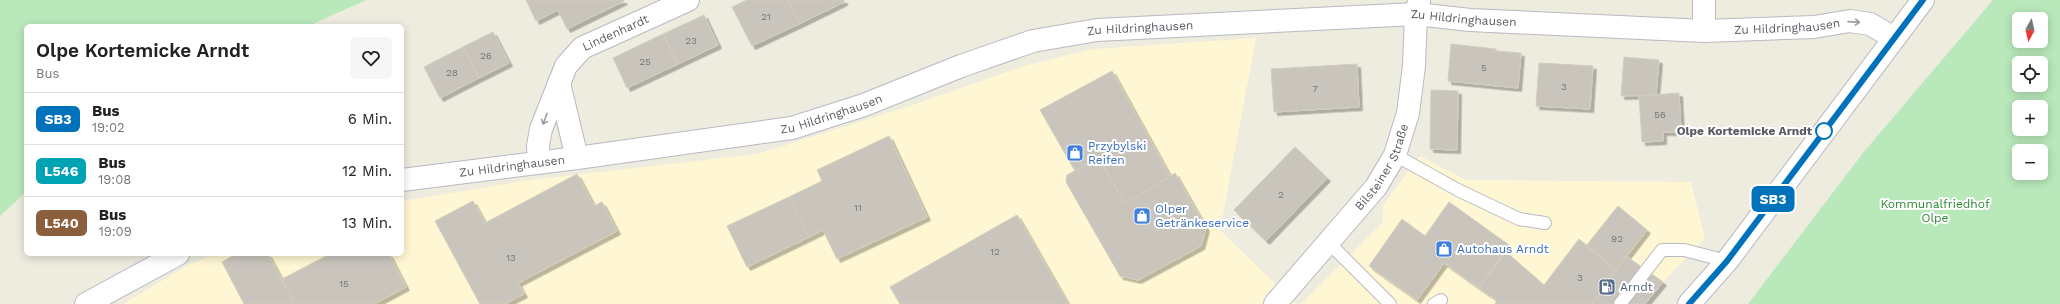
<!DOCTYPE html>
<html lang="de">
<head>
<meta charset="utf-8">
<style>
	body { margin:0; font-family:"Work Sans",sans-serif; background:#f6f6f6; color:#222; height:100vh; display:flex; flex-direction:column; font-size:15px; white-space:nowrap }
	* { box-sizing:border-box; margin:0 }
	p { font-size:13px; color:#767676 }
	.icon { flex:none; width:22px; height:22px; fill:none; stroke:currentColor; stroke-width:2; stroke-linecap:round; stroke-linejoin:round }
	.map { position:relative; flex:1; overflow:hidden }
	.details { position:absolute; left:24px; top:24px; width:380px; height:232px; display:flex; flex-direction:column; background:#fff; border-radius:6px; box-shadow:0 2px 10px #0003 }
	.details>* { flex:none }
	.badge { padding:0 8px; border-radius:6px; font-size:14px; line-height:26px }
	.needle { width:26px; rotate:188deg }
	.tools { position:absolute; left:2012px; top:12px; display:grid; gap:8px }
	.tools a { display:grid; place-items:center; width:36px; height:36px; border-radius:6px; background:#fff; box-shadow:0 2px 10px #0003; font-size:20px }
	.map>.badge { position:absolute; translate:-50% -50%; box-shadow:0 0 0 2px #fff }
	.round { display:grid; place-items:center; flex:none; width:42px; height:42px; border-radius:6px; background:#f6f6f6 }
	.headline { display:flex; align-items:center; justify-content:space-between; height:68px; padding:0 12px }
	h1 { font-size:19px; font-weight:600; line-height:30px }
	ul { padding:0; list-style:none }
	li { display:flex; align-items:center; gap:12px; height:52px; padding:0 12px; border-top:1px solid #e0e0e0 }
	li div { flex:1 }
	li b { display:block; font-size:15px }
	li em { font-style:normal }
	li .badge { min-width:44px; font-weight:700; text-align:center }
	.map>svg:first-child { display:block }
</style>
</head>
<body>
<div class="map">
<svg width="2060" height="304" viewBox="0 0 2060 304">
	<defs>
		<filter id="shadow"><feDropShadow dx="3.5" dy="3.5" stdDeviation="0" flood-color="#0004"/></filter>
	</defs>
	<rect width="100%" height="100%" fill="#eeebdf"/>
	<path fill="#fff7d3" d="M1256,38L1220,230L1296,304H123L190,264L216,254H402V201L530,180L757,154L913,105L1024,66L1093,49Z
		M1420,156L1466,180L1691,182L1705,238L1663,282L1645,304H1301L1383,222V205Z"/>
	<path fill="#b9e8bb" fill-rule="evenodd" d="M0,0H366L308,26H26V192L0,216Z
		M1993,0H2060V304H1748L1863,153ZM2019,19H2041V41H2019ZM2019,63H2041V85H2019ZM2019,107H2041V129H2019ZM2019,151H2041V173H2019Z"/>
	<path fill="#c9c5bd" stroke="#d3cdbd" filter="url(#shadow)" d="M526,0H623L624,1L567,29L558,10L536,21Z
		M747,0H788L799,24L752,46L732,7Z
		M788,0H844V2L799,24Z
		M704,15L718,45L678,64L663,34Z
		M493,32L509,63L479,78L463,47Z
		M663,34L678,64L627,88L613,58Z
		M1451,44L1496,49V51L1521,53L1518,88L1448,81Z
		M463,47L479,78L440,98L424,67Z
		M1624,57L1659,60L1656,95L1621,96Z
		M1539,63L1593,66L1590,109L1536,106Z
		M1357,64L1359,107L1274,112L1271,69Z
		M1112,71L1170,176L1125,204L1099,158L1075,171L1040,110Z
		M1431,90L1458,91L1457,150L1430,149Z
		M1679,93L1681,132H1663V141L1642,142L1639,96Z
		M889,136L927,217L837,259L823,230L809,237L789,197L822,181L817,170Z
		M1295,147L1327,178L1266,241L1234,210Z
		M1099,158L1125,204L1175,173L1206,228L1201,246L1138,280L1120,276L1066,182L1067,175Z
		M577,174L594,206L602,202L617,231L518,283L524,294L505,304H480L435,221L473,201L485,223Z
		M789,197L809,237L747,267L727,226Z
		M1449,202L1509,245L1479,288L1444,263L1417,300L1369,266L1402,219L1425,236Z
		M1618,206L1647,230L1616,270L1586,246Z
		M1017,215L1068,304H900L890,287Z
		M1579,239L1616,270L1592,304H1495L1497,300L1479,288L1506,252L1544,285Z
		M236,254H268L295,304H244L222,262Z
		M330,254H389L406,287L374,304H295L282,279Z
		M1626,256L1663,282L1645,304H1592Z"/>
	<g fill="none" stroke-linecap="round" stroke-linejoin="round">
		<g stroke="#b8bac1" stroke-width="14">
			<path id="service" d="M1395,155L1458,190L1519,219L1545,223
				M1328,242L1390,304
				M1434,304L1441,300
				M1620,304L1662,250H1684L1727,261"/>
		</g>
		<g stroke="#b8bac1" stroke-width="24">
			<g id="minor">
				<path d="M1704,31V0"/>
				<path d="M559,83L577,158"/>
				<path id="s1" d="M539,162L538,146L541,129L566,66L582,48L688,0"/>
				<path id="s2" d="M402,180L577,158L792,128L864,105L961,66L1033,41L1097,30L1416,14L1470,20L1704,31L1814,27L1850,21L1870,24L1894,38"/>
				<path d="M86,304L178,254"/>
				<path id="s3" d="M1275,304L1376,187L1395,155L1408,113L1414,66L1416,14L1419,1"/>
			</g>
		</g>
		<g stroke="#b8bac1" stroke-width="24">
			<path id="tertiary" d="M1689,304L1727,261L1923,0"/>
		</g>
		<use href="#service" stroke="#fff" stroke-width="12"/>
		<use href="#minor" stroke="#fff" stroke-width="22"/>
		<use href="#tertiary" stroke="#fff" stroke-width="22"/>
	</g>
	<defs><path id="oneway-shaft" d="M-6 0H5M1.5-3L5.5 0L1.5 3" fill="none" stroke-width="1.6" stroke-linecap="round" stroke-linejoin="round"/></defs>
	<g stroke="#9b9da1">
		<use href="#oneway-shaft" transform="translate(1854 22) rotate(4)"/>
		<use href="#oneway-shaft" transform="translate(545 119) rotate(111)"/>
	</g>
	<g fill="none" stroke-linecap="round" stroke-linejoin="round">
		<g stroke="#fff" stroke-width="9">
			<path id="line" d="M1689,304L1727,261L1923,0"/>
		</g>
		<use href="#line" stroke="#0072bc" stroke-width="6"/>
	</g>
	<defs>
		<g id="shop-square" transform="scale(0.9)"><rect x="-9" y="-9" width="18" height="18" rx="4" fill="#3f7fe0" stroke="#fff"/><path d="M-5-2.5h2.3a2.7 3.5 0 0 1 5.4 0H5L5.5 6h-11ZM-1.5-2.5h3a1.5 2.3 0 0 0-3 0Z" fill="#fff"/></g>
		<g id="fuel-square" transform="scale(0.9)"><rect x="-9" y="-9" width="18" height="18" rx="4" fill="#5c6f8a" stroke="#fff"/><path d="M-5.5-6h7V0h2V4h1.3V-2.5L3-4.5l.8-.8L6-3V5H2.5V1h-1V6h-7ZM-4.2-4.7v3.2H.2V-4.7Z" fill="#fff"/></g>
	</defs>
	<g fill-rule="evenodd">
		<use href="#shop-square" x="1075" y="153"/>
		<use href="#shop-square" x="1142" y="216"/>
		<use href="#shop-square" x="1444" y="249"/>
		<use href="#fuel-square" x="1607" y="287"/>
	</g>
	<circle fill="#fff" stroke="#0072bc" stroke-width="2" cx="1824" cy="131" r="8"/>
	<g text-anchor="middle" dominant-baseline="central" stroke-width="4" stroke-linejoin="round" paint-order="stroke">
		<g font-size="10" fill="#75767a">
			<text x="766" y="16">21</text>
			<text x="691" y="40">23</text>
			<text x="486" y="55">26</text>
			<text x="645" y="61">25</text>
			<text x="1484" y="67">5</text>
			<text x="452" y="72">28</text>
			<text x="1564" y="86">3</text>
			<text x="1315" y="88">7</text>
			<text x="1660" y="114">56</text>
			<text x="1281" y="194">2</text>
			<text x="858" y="207">11</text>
			<text x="1617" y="238">92</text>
			<text x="995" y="251">12</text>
			<text x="511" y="257">13</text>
			<text x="1580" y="277">3</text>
			<text x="344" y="283">15</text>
		</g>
		<g font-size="12" fill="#595c63" stroke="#fff">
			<text stroke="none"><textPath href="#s2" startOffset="1082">Zu Hildringhausen</textPath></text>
			<text stroke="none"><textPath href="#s2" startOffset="1406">Zu Hildringhausen</textPath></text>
			<text stroke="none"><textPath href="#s2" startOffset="758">Zu Hildringhausen</textPath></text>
			<text stroke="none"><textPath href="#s1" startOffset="162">Lindenhardt</textPath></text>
			<text stroke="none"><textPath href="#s2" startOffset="435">Zu Hildringhausen</textPath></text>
			<text stroke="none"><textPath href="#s2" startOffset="111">Zu Hildringhausen</textPath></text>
			<text stroke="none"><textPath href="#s3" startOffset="175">Bilsteiner Straße</textPath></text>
		</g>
		<g font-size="12" font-weight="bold" fill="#595c63" stroke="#fff" text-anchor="end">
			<text x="1812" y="131">Olpe Kortemicke Arndt</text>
		</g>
		<g font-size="12" fill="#366cbe" stroke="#fff" text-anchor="start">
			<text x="1088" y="146">Przybylski<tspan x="1088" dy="14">Reifen</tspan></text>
			<text x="1155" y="209">Olper<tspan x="1155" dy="14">Getränkeservice</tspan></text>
			<text x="1457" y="249">Autohaus Arndt</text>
		</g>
		<g font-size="12" fill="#2c8735" stroke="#fff">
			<text x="1935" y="204">Kommunalfriedhof<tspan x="1935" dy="14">Olpe</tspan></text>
		</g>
		<g font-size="12" fill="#4e5e75" stroke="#fff" text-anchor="start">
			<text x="1620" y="287">Arndt</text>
		</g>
	</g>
</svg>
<div class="tools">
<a><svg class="needle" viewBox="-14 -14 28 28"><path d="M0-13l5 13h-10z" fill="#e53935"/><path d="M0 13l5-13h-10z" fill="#767676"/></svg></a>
<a><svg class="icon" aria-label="locate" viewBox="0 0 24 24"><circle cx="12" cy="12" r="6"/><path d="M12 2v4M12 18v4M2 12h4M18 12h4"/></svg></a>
<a>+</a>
<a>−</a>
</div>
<b class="badge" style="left:1773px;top:199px;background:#0072bc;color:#fff">SB3</b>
<section class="details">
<div class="headline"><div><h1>Olpe Kortemicke Arndt</h1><p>Bus</p></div><a class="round"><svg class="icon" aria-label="heart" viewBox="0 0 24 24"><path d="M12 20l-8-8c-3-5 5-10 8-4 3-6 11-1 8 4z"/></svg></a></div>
<ul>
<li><span class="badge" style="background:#0072bc;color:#fff">SB3</span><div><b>Bus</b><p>19:02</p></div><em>6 Min.</em></li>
<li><span class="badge" style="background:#00a3b4;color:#fff">L546</span><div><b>Bus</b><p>19:08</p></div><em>12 Min.</em></li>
<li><span class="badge" style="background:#8b5e3c;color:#fff">L540</span><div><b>Bus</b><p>19:09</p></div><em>13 Min.</em></li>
</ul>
</section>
</div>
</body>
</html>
